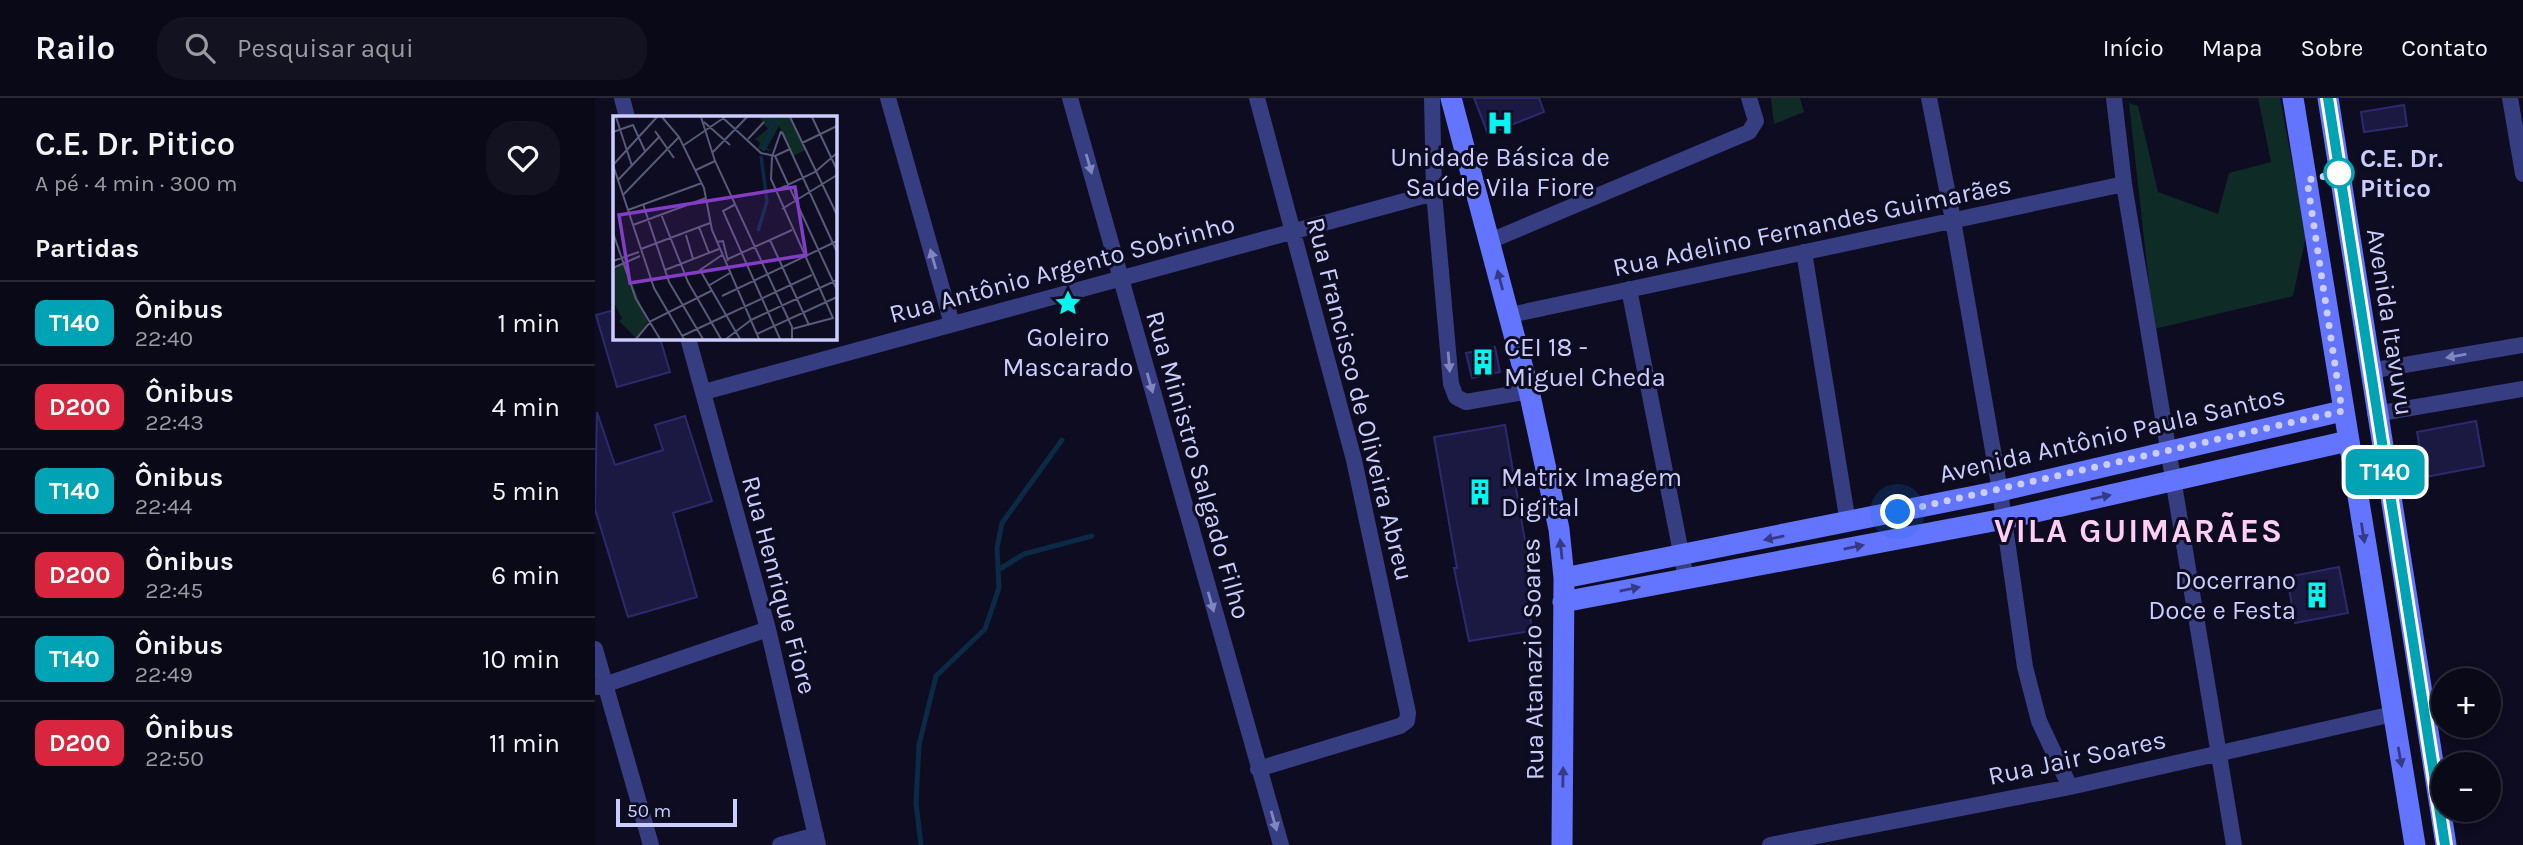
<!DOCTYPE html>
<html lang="pt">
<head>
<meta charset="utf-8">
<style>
	body { margin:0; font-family:Karla,sans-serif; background:#131221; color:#f1f3f6; height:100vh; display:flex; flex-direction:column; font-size:26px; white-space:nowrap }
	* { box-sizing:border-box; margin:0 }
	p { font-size:23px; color:#999aa2 }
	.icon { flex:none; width:38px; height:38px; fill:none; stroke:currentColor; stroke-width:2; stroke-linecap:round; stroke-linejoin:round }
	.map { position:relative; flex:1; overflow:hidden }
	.side { display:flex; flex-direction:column; background:#0a0918; width:595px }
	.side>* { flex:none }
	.badge { padding:0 14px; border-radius:10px; font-size:24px; line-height:46px }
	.controls { position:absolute; left:1836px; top:570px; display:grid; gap:14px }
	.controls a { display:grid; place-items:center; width:70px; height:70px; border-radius:50%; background:#0a0918; box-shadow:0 4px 10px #0003,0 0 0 2px #2a2a37; font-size:35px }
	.scale { position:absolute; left:21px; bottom:18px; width:121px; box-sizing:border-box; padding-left:7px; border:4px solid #cccdff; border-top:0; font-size:19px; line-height:24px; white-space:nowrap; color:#cccdff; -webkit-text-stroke:5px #0d0c20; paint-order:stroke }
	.you { position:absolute; width:35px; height:35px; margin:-18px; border:5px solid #fff; border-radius:50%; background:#1a73e8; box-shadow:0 0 0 10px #1a73e833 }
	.map>.badge { position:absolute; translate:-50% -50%; box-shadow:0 0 0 4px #fff }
	h2 { padding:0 35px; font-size:26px; line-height:63px }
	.round { display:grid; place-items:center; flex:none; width:74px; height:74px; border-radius:28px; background:#131221 }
	.head { display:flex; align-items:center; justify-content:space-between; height:119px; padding:0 35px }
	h1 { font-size:33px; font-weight:600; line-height:52px }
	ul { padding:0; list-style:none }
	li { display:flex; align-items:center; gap:21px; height:84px; padding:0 35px; border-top:2px solid #2a2a37 }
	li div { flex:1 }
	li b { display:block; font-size:26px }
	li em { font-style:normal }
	li .badge { min-width:77px; font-weight:700; text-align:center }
	header { display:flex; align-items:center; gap:42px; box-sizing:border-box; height:98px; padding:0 35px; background:#0a0918; border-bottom:2px solid #2a2a37 }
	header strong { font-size:33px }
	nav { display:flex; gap:38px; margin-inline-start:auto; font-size:24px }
	.search { width:490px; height:63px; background:#131221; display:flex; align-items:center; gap:18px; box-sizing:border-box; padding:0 24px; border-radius:28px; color:#999aa2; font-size:26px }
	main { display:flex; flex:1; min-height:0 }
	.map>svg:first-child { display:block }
</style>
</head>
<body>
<header>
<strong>Railo</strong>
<div class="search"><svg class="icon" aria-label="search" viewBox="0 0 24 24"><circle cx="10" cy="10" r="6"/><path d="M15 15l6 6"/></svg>Pesquisar aqui</div>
<nav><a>Início</a><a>Mapa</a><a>Sobre</a><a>Contato</a></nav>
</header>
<main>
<section class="side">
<div class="head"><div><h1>C.E. Dr. Pitico</h1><p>A pé · 4 min · 300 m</p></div><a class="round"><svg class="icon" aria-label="heart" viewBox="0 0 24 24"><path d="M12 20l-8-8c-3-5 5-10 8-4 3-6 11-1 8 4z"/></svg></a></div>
<h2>Partidas</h2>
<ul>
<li><span class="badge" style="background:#00a3b4;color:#fff">T140</span><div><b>Ônibus</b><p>22:40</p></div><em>1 min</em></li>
<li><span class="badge" style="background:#d7263d;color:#fff">D200</span><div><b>Ônibus</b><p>22:43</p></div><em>4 min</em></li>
<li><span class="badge" style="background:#00a3b4;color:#fff">T140</span><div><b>Ônibus</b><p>22:44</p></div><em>5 min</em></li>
<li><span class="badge" style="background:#d7263d;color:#fff">D200</span><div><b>Ônibus</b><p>22:45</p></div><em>6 min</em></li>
<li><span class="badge" style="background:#00a3b4;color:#fff">T140</span><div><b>Ônibus</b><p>22:49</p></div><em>10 min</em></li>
<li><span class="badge" style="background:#d7263d;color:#fff">D200</span><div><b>Ônibus</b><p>22:50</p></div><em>11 min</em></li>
</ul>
</section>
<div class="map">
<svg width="1928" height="747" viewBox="0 0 1928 747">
	<rect width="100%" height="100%" fill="#0d0c20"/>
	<path fill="#0f2b26" d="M1176,0H1205L1209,14L1179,26Z
		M1663,0H1685L1711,138L1698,198L1559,231L1534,5L1543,8L1563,94L1623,116L1634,75L1676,64Z"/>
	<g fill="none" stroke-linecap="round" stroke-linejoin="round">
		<path stroke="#0b2a46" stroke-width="5" d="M403,472L429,456L497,438
			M326,747L321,705L324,647L341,578L390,531L404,490L402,450L407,425L467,342"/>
	</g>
	<path fill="#1b1842" stroke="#2e296e" stroke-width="2" d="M879,0H944L949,14L893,36Z
		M1809,7L1812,28L1769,34L1766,14Z
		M19,212V240H65L75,274L22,289L1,217Z
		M900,249L905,274L877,280L871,255Z
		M2,314L20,367L68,352L60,327L90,318L117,403L78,415L102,499L33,519L0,411Z
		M1881,323L1889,368L1830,379L1822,334Z
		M910,327L934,466L936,533L874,543L859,470H862L839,339Z
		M1744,469L1753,515L1700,525L1692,479Z"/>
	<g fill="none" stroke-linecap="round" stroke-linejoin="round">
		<path stroke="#363d81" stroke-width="16" d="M27,0L32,19
			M293,0L357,226
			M475,0L686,747
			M662,0L759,362L813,615L812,623L805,628L663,671
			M837,0L839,95L856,286L861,299L871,304L934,293
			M1334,0L1358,122L1405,393L1430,569L1444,623L1475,689
			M1519,0L1529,86L1639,747
			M1915,0L1928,76
			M895,143L1154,34L1161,23L1154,0
			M1209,154L1253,425
			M1034,191L1091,480
			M915,217L1529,86
			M93,240L173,531L223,747
			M1774,273L1928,247
			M109,294L839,95
			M1780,316L1928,291
			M0,551L56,747
			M3,589L173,531
			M185,747L221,737
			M1175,747L1475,689L1798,616"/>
		<path stroke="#6374ff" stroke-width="21" d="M856,0L934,293L964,431L969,480L967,747
			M1698,0L1820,747
			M1733,0L1851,747
			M969,480L1405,393L1747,313
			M968,504L1409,421L1753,343"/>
	</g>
	<defs><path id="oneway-solid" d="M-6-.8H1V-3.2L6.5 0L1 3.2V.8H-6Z" transform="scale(1.75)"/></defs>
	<g fill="#8185c0">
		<use href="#oneway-solid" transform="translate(494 66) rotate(74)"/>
		<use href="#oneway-solid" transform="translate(338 161) rotate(-106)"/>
		<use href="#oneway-solid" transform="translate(1861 258) rotate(170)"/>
		<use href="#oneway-solid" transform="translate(854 264) rotate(85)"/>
		<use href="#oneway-solid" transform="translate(555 285) rotate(74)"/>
		<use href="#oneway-solid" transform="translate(616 504) rotate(74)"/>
		<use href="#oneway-solid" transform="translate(679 723) rotate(74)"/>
	</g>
	<g fill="#343b84">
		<use href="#oneway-solid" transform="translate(905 182) rotate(-105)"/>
		<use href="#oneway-solid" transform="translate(1506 399) rotate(-12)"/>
		<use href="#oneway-solid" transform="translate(1768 435) rotate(81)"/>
		<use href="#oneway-solid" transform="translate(1179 440) rotate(169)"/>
		<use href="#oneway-solid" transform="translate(1259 449) rotate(-11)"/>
		<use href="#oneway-solid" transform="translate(966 451) rotate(-96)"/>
		<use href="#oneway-solid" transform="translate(1035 491) rotate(-11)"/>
		<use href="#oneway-solid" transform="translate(1805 659) rotate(80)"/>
		<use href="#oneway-solid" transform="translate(968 679) rotate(-89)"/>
	</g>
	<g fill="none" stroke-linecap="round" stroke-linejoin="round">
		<g stroke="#fff" stroke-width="16">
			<path id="line" d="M1733,0L1850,747"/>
		</g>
		<use href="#line" stroke="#00a3b4" stroke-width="10"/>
		<path stroke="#cccdff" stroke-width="7" stroke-dasharray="0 12.6" d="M1303,414L1747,313L1712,82L1744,75"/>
	</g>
	<defs>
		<g id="hospital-bare" transform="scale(2.1)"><path d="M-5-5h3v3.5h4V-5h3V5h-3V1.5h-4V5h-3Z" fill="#00f7ef" stroke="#0d0c20" stroke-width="2.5" paint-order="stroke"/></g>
		<g id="sight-bare" transform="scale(2.1)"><path d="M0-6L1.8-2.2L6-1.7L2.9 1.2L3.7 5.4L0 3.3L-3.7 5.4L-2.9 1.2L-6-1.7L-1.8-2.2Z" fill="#00f7ef" stroke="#0d0c20" stroke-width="2.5" paint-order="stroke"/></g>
		<g id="building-bare" transform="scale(2.1)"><path d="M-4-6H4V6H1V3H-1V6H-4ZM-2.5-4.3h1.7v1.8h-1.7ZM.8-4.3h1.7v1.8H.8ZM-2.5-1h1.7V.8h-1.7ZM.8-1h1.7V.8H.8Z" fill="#00f7ef" stroke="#0d0c20" stroke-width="2.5" paint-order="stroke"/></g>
	</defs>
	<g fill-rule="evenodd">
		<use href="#hospital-bare" x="905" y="25"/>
		<use href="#sight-bare" x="473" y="205"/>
		<use href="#building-bare" x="888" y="264"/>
		<use href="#building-bare" x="885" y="394"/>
		<use href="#building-bare" x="1722" y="497"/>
	</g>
	<circle fill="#fff" stroke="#00a3b4" stroke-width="3.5" cx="1744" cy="75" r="14"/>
	<g text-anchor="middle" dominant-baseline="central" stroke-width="6" stroke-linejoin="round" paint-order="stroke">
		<g font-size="26" fill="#cccdff" stroke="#0d0c20">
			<text x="905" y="59">Unidade Básica de<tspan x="905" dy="30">Saúde Vila Fiore</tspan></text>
			<text x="473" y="239">Goleiro<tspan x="473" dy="30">Mascarado</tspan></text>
			<text x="909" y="249" text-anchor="start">CEI 18 -<tspan x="909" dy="30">Miguel Cheda</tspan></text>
			<text x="906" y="379" text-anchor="start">Matrix Imagem<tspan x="906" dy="30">Digital</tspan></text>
			<text x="1701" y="482" text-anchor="end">Docerrano<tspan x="1701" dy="30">Doce e Festa</tspan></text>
		</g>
		<g font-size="26" font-weight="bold" fill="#cccdff" stroke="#0d0c20" text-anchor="start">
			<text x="1765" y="60">C.E. Dr.<tspan x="1765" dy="30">Pitico</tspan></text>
		</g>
		<g font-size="26" fill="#cccdff" stroke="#0d0c20">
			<text transform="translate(1217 128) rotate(-12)">Rua Adelino Fernandes Guimarães</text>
			<text transform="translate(467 171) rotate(-15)">Rua Antônio Argento Sobrinho</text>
			<text transform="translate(1795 224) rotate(81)">Avenida Itavuvu</text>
			<text transform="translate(765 301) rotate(76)">Rua Francisco de Oliveira Abreu</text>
			<text transform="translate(1517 337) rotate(-13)">Avenida Antônio Paula Santos</text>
			<text transform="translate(603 367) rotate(74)">Rua Ministro Salgado Filho</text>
			<text transform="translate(184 487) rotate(75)">Rua Henrique Fiore</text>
			<text transform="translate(938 561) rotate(-91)">Rua Atanazio Soares</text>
			<text transform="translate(1482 660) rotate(-12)">Rua Jair Soares</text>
		</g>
		<g font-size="33" font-weight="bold" letter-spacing="2" fill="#ffcef4" stroke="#0d0c20">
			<text x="1544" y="433">VILA GUIMARÃES</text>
		</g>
	</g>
	<g transform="translate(18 18)">
		<rect width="224" height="224" fill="#0d0c20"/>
		<path d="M146,1H176L192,34L180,40L166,10L154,32L159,35L145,33L147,27L142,23L155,13ZM11,147L35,206L23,222L6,205L9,202L0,185V154Z" fill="#0f2b26"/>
		<path fill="none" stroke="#0b2a46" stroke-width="3.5" d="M150,35L162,1M145,115L154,85L148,40"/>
		<path fill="none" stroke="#595979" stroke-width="2" d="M3,1L19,50M49,1L66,21L91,72L99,114L146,223M88,1L102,45L179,211V223M109,1L148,37L162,40L177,33M177,1L224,99M199,1L224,54M91,6L117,29M42,15L61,42M168,15L159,41L158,63L220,202L179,213M0,16L20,9L32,35M169,16L224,136M135,23L151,6M189,27L224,10M71,29L112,1M99,37L134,1M162,40L224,174M0,49L44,1M0,49L41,172L71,223M83,54L102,45M5,64L47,20M162,75L202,56L224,37M10,79L66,21M30,88L56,166L90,223M123,88L110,95L167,223M169,93L224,59M15,94L89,67M48,98L75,166L108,223M20,109L93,82M86,111L96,137M0,117L23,183L47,223M73,119L80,143M157,124L196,209M103,126L110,125L115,145M28,133L97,107M109,139L87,154L127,223M115,143L179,114M0,145L26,136M0,152L27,140M52,154L106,133M95,170L117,157M109,180L224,125M138,204L224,164M144,218L224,181M69,220L199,159M23,223L38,205L98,175M113,223L138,204"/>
		<path fill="#833cc5" fill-opacity="0.15" stroke="#833cc5" stroke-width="3.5" d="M182,71L193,139L17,167L6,99Z"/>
		<rect width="224" height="224" fill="none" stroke="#cccdff" stroke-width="3.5"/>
	</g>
</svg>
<div class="controls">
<a>+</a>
<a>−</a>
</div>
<div class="scale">50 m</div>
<div class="you" style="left:1303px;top:414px"></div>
<b class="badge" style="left:1790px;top:374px;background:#00a3b4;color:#fff">T140</b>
</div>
</main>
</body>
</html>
